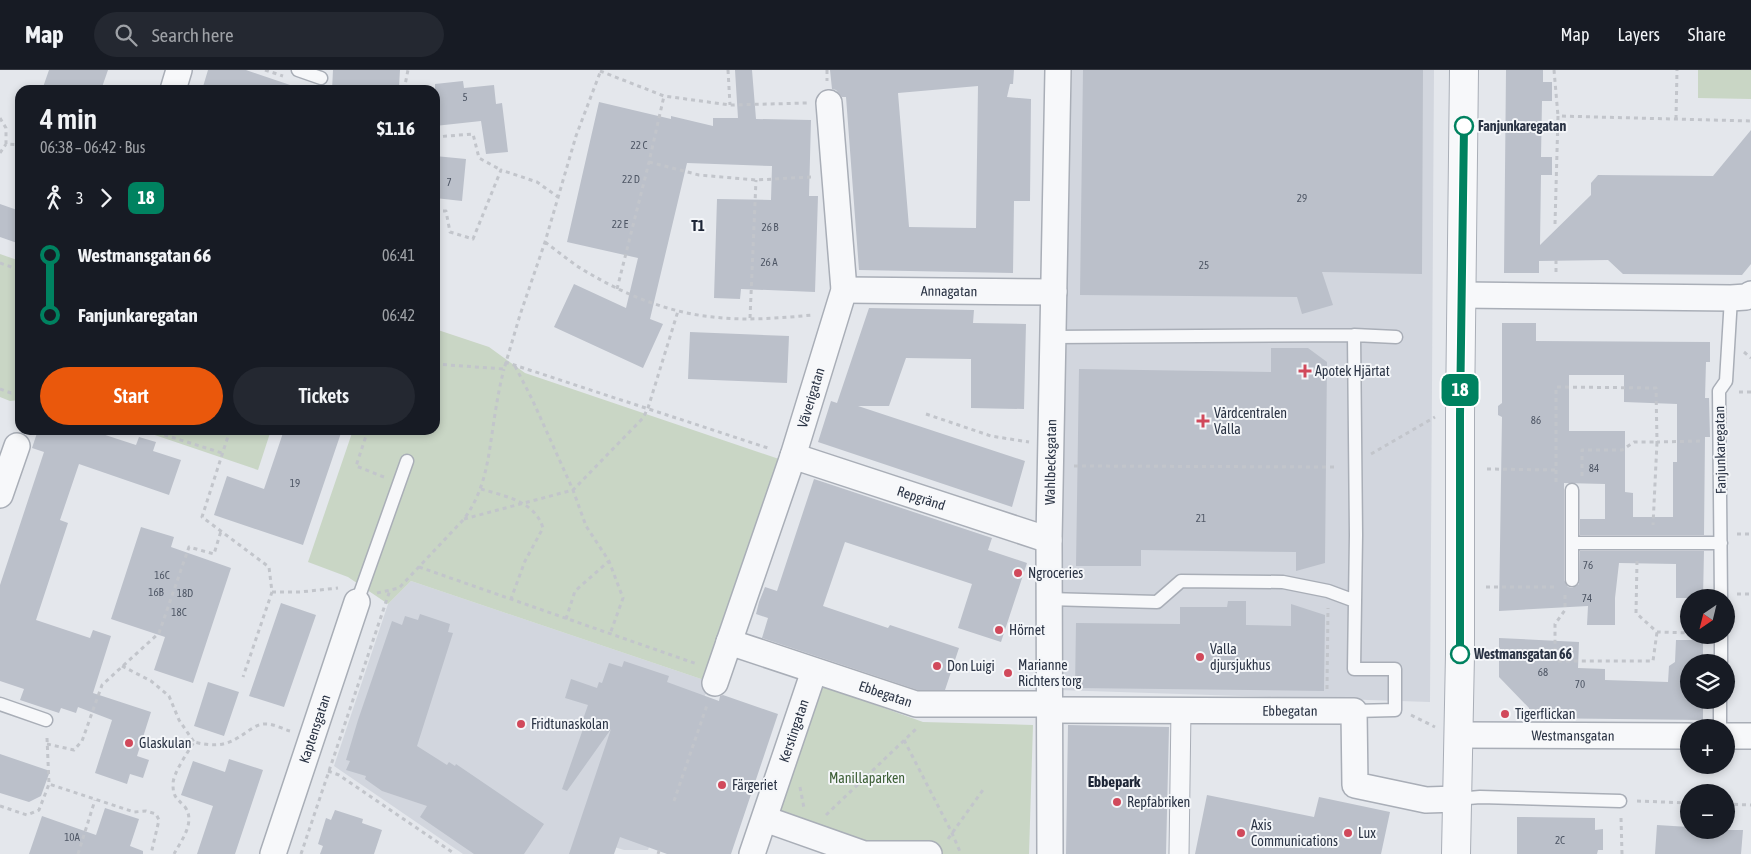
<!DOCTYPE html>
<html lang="en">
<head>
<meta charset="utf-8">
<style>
	body { margin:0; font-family:"Asap Condensed",sans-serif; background:#242831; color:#f1f3f6; height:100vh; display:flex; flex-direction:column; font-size:19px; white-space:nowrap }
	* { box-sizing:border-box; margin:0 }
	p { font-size:16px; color:#9ea1a6 }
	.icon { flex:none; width:28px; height:28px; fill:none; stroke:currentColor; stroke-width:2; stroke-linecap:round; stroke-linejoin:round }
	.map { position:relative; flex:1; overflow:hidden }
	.drawer { position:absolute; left:15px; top:15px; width:425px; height:350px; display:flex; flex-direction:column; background:#171b24; border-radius:15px; box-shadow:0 2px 8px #0003 }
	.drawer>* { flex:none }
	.badge { padding:0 10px; border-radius:8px; font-size:18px; line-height:32px }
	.needle { width:32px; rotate:215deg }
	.buttons { position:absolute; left:1680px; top:519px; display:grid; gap:10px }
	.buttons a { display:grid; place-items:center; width:55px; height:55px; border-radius:50%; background:#171b24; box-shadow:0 2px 8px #0003; font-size:25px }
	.map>.badge { position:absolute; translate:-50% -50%; box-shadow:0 0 0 2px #fff }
	.legs { display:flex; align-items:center; gap:8px; height:55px; padding:0 25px; font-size:16px }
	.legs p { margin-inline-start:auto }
	.head { display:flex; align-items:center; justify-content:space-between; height:85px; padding:0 25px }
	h1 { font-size:28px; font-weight:600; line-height:38px }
	.action { display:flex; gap:10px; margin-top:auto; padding:10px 25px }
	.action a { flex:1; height:58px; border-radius:30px; background:#ea580c; color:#fff; font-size:20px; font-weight:600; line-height:58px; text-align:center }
	.action a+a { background:#242831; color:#f1f3f6 }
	ul { padding:0 25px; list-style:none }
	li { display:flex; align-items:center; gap:18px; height:60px; font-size:19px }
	li i { display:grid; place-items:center; width:8px; height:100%; margin:0 6px; background:currentColor }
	li i::after { content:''; width:12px; height:12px; margin:-6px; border:4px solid; border-radius:50%; background:#171b24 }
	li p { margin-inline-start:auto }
	li:first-child i { background:linear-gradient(#0000 50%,currentColor 0) }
	li:last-child i { background:linear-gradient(currentColor 50%,#0000 0) }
	header { display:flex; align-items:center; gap:30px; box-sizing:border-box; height:70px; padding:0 25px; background:#171b24; border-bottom:1px solid #363941 }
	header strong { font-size:24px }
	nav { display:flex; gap:28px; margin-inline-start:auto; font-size:18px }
	.search { width:350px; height:45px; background:#242831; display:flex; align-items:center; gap:12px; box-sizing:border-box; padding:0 18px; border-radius:28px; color:#9ea1a6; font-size:19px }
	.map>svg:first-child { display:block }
</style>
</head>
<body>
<header>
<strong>Map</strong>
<div class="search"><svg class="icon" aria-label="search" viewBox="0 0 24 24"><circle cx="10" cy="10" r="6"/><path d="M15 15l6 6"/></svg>Search here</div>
<nav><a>Map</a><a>Layers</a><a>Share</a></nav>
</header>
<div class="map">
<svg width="1751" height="784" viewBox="0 0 1751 784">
	<rect width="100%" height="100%" fill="#e4e7ec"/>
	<path fill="#d2d6de" d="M1068,0H1434L1430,632L1058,620Z
		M411,511L710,612L648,780H624L608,775L604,784H463L334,696L388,534Z"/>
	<path fill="#c9d6c5" d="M1698,0H1751V29L1698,28Z
		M0,184L20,191V330L10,331L0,327Z
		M435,259L489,277L525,303L782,390L710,612L411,511L388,534L348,507L308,492L353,360H435Z
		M140,360H271L258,400Z
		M817,614L923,652L1033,655L1029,784H864L772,751Z"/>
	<path fill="#bbc0ca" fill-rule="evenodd" d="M49,0H108L101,20H42Z
		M208,0H246L296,17V20H202Z
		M333,0H400L399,17L376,16L375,20H332Z
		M735,0H752L756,49L811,50L809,126H818L815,222L741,219L740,229L714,228L717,129L771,130L772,96L687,93L650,249L663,254L643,298L554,257L574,214L626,238L638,188L567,172L599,32L671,49V46L713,56V48H738Z
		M830,0H1014L1013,14H1010L1007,27L1031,29L1030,131H1014L1013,203L859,200L846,27H842L836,20L832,19ZM978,16L976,158L909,157L898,23Z
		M1083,0H1423L1422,204L1322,202L1333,235L1302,244L1297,227L1080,225Z
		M1506,0H1543V12H1552V31H1542L1541,87H1552V105H1541L1540,175L1591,125V113L1598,105L1713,106L1751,60V194L1742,205L1623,204L1608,190L1539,191V203H1504Z
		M463,11L464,18L494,15L496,34L502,33L508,82L486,84L481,51L435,56V14Z
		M435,86L466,89L462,131L435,128Z
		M0,134L20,141V174L0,167Z
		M869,238L974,240L973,253L1026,254L1024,339L971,338V289L906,288L889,336H858L1025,391L1012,437L818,372L831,331L837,333Z
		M1502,253H1536V271L1710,272V292H1706L1705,328H1709L1710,367H1705L1704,465H1580V449H1605V414L1564,413V510L1568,517L1572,518L1579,514L1580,481H1704L1703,528H1676V494L1619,493L1615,528V555H1587L1588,536L1499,541L1502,347L1498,345V336L1502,333ZM1569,305H1624V332L1677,334V392H1673V447H1633V423L1625,422V361H1569Z
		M690,262L789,266L787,313L688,309Z
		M1271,278H1308L1327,292L1325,493L1296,501V482L1141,480V496H1076L1079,299L1271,302Z
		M38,360H90L136,375L139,367L156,372L153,381L181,390L169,425L79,394L60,450L68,453L36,550L90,568L93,560L111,566L93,623L151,642L137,686L149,690L143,708L130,704L127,714L95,703L112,650L78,637L76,643L61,638L59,643L20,630L24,619L0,611V515L44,382L32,378Z
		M284,360H342L303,475L214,445L227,406L264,419Z
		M814,409L992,468L988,480L1027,493L1001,572L958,558L972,514L845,472L823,536L888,558L890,555L959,578L945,620H918L762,568L768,548L756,544L759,532L765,517L777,521Z
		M141,457L174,467L171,477L231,498L193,613L154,600L165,567L111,549Z
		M1228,531H1246V555L1291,556V534L1325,545L1324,621L1075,618L1076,553L1180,554V537H1227Z
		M281,533L316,545L284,637L249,626Z
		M420,544L450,554L448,562L453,563L417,676L447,695L449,692L455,696L456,694L544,754L524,784H474L420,747L427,736L382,721L365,709L366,706L346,700L350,691L346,690L358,650L392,551L402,555L405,546L418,550Z
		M1499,568L1579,572L1578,598L1605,599V610L1668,612L1669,596L1675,592L1676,570H1703V592H1689V630H1703V650L1529,648V638L1499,607Z
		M624,591L669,606L667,612L719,631L720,626L723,625L778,644L731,784H667L620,767L614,784H569L611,659L567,721L562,719L583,659L580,658L588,635L565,628L571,609L597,618L599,612L602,613L609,593L622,597Z
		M208,612L239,622L224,666L194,656Z
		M1068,655L1169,657L1166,784H1066Z
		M0,684L50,701L41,726L29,732L0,723Z
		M229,689L263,700L235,784H197L213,736L181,725L193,691L225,702Z
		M1207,725L1314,747L1319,727L1390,742L1381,784H1195Z
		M105,738L139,749L130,776L143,781V784H29L42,746L96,765Z
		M335,740L363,749L362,753L382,760L374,784H320L323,776L318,774L326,748L331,750Z
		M1517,747L1595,748V760L1603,759V780H1598L1597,784H1517Z
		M1657,755L1689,757V760H1743L1741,784H1655Z"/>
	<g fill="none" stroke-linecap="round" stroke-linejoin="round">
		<g stroke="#a9aeb7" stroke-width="15">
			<path id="service" d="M298,0L321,8
				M1053,267L1354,265
				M1573,473H1721
				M1572,510V420
				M1721,528L1719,321L1726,311L1731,228
				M1048,529L1157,532L1181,511L1283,512L1328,521L1355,531
				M357,532L407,391
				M1721,592V565
				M0,634L46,650
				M1354,641L1395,640V599H1354L1356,465L1354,265L1396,267
				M1720,658V630
				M1457,729L1480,727L1620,731"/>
		</g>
		<g stroke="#a9aeb7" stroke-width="21">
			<path id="pedestrian" d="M1179,784L1181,640"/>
		</g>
		<g stroke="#a9aeb7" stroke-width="28">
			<g id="minor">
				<path d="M173,20L179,0"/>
				<path id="s1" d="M844,220L1054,222"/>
				<path d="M1462,225L1731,228L1746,227L1751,224"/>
				<path id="s2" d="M793,386L1049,470"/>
				<path d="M0,425L17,376"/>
				<path id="s3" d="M729,572L916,634H1048"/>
				<path id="s4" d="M715,613L793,386L844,220L829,33"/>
				<path id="s5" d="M1049,640L1354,641L1355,715L1426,730L1457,729"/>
				<path id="s6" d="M1458,665L1689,666"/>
				<path d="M1726,666H1751"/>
				<path d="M765,749L864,784H929"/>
				<path id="s7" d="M273,784L357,532"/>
				<path id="s8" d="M752,784L814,601"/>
				<path id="s9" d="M1050,784L1049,470L1058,0"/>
			</g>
		</g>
		<g stroke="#a9aeb7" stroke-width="30">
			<path id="tertiary" d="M1456,784L1460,584V345L1464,0"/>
		</g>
		<path stroke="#c2c5cb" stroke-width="3" stroke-dasharray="4 4" stroke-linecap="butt" d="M265,0L283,6
			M728,0L730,35
			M827,0V11
			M1554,0L1558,46
			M600,1L664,26L730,35L807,33
			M334,18L362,20
			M404,20L408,0
			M0,48L6,58V74L20,75
			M1676,49L1677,0
			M435,67L473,64L479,88L501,100
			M0,83L6,74
			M649,92L699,105L756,110L811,107
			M435,141H446L450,162L473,169L501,100L537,112L558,127
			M1555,154L1558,46L1751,51
			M545,172C560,183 575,196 592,205C628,226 671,243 713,247C746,251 780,248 813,245
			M0,193L20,200
			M1556,202V190
			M617,219L649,92L664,26
			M750,248L756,110
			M1744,282L1751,288
			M505,292L771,379
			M435,294L504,299L520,245L545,172L576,66L601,0
			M515,296L532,329L573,420L586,456L609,491L623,528L610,564
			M0,319L11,323L20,321
			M1739,322H1751
			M926,344L991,366L1029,372
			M149,360L222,383
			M230,360L202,447L269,497L272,522L243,607
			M368,360L356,396L384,407
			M1371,384L1435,347
			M1074,396L1338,397
			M1487,399L1556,400
			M1582,406V380H1622L1634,372H1657L1653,455
			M1556,412V317L1656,318L1657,372L1703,371
			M481,419C504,426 535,431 543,458L525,491L511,529
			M464,449L573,420L643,348L648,338L678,241
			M1737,464H1751
			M1637,491L1636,543L1657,562L1689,563
			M419,497L697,594
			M1486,517H1557
			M272,522H300L338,518
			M377,523L399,518L464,449C485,420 488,391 493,357C496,337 499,318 504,299
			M1737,524H1751
			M1565,525V540L1555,554V591H1653L1657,562
			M566,549L575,521L609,491
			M122,596L151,611L169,626L179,650L194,672
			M1327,619L1328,538
			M1411,645L1435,657
			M47,668L49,714L134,742L146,741L156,744L159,750L151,784
			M904,670L952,763L961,784
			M47,674L74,680L82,671L102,615L159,563L189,477L214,484L221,461
			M328,701L339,705L455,784
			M800,717L804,738
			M674,731L707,635
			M1637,731L1689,733
			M1726,734L1751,735
			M0,736L27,745L39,740L49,714
			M826,745L917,658
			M1621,748L1622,784
			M948,769L985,717
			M78,784L95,730
			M174,784C181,771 196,752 185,737C177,728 173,728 173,714C173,703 188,682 194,672C210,676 224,677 239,667C248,662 256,653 267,654C274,654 283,659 290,661
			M301,784L390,520
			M658,784L660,778"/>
		<use href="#service" stroke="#f7f8fa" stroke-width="12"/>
		<use href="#pedestrian" stroke="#f7f8fa" stroke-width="19"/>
		<use href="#minor" stroke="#f7f8fa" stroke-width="25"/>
		<use href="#tertiary" stroke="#f7f8fa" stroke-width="28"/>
	</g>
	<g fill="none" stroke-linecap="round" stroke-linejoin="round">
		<g stroke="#fff" stroke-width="11">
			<path id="line-1" d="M1460,584V345L1464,56"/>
		</g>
		<use href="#line-1" stroke="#008260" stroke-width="8"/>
	</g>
	<g fill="#fff" stroke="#008260" stroke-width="2.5">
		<circle cx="1464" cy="56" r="9"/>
		<circle cx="1460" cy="584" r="9"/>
	</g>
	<g fill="#d1495b" stroke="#f4f6f9" stroke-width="2">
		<path d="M1302.5 293.5h5v5h5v5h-5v5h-5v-5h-5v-5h5z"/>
		<path d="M1200.5 343.5h5v5h5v5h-5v5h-5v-5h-5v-5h5z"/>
		<circle cx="1018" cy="503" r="5"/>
		<circle cx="999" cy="560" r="5"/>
		<circle cx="1200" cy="587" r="5"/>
		<circle cx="937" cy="596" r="5"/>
		<circle cx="1008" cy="603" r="5"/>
		<circle cx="1505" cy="644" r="5"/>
		<circle cx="521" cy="654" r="5"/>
		<circle cx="129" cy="673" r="5"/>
		<circle cx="722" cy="715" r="5"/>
		<circle cx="1117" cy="732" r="5"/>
		<circle cx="1241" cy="763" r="5"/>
		<circle cx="1348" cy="763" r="5"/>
	</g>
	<g text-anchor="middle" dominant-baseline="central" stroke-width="4" stroke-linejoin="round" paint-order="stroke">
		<g font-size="11" fill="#4f5766">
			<text x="465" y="27">5</text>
			<text x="639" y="75">22 C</text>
			<text x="631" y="109">22 D</text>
			<text x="449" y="112">7</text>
			<text x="1302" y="128">29</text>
			<text x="620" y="154">22 E</text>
			<text x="770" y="157">26 B</text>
			<text x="769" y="192">26 A</text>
			<text x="1204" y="195">25</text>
			<text x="1536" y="350">86</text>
			<text x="1594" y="398">84</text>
			<text x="295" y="413">19</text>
			<text x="1201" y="448">21</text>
			<text x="1588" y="495">76</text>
			<text x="162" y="505">16C</text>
			<text x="156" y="522">16B</text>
			<text x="185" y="523">18D</text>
			<text x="1587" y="528">74</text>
			<text x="179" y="542">18C</text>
			<text x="1543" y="602">68</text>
			<text x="1580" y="614">70</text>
			<text x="72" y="767">10A</text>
			<text x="1560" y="770">2C</text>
		</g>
		<g font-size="14" font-weight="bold" fill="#2b3445" stroke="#f4f6f9" text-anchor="start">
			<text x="1478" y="56">Fanjunkaregatan</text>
			<text x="1474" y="584">Westmansgatan 66</text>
		</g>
		<g font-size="14" fill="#2b3445" stroke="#f4f6f9">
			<text stroke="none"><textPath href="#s1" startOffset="105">Annagatan</textPath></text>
			<text stroke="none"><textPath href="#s4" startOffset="301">Väverigatan</textPath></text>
			<text transform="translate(1720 380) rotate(-91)">Fanjunkaregatan</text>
			<text stroke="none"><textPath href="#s9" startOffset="392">Wahlbecksgatan</textPath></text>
			<text stroke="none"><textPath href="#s2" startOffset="135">Repgränd</textPath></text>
			<text stroke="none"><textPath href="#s3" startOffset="165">Ebbegatan</textPath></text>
			<text stroke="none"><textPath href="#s5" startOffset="241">Ebbegatan</textPath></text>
			<text stroke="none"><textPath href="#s7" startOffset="132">Kaptensgatan</textPath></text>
			<text stroke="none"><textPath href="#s8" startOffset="130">Kerstingatan</textPath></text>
			<text stroke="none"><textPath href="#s6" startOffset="115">Westmansgatan</textPath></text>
		</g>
		<g font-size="14" fill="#2b3445" stroke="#f4f6f9" text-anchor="start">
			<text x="1315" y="301">Apotek Hjärtat</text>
			<text x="1214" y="343">Vårdcentralen<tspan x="1214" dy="16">Valla</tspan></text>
			<text x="1028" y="503">Ngroceries</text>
			<text x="1009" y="560">Hörnet</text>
			<text x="1210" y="579">Valla<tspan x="1210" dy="16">djursjukhus</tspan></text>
			<text x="1018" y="595">Marianne<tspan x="1018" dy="16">Richters torg</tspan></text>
			<text x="947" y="596">Don Luigi</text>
			<text x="1515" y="644">Tigerflickan</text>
			<text x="531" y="654">Fridtunaskolan</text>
			<text x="139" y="673">Glaskulan</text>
			<text x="732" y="715">Färgeriet</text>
			<text x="1127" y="732">Repfabriken</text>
			<text x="1251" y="755">Axis<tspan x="1251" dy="16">Communications</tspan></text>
			<text x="1358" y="763">Lux</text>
		</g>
		<g font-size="14" fill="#3f6138" stroke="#f4f6f9">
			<text x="867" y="708">Manillaparken</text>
		</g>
		<g font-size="15" font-weight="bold" fill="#1d2536" stroke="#f4f6f9">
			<text x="698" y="155">T1</text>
			<text x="1114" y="711">Ebbepark</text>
		</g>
	</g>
</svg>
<div class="buttons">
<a><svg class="needle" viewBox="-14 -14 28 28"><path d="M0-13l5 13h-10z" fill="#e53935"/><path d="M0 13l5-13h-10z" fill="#9ea1a6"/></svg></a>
<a><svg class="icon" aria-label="layers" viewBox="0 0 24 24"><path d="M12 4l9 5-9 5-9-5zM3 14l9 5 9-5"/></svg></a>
<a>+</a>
<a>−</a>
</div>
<b class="badge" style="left:1460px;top:320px;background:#008260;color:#fff">18</b>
<section class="drawer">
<div class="head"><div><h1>4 min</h1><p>06:38 – 06:42 · Bus</p></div><b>$1.16</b></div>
<div class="legs"><svg class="icon" aria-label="walk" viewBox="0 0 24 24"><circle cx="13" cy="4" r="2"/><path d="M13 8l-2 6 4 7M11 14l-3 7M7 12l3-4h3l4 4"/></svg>3<svg class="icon" aria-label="forward" viewBox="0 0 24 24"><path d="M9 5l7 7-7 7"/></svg><b class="badge" style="background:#008260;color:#fff">18</b></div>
<ul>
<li><i style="color:#008260"></i><b>Westmansgatan 66</b><p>06:41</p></li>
<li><i style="color:#008260"></i><b>Fanjunkaregatan</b><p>06:42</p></li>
</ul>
<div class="action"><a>Start</a><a>Tickets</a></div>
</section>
</div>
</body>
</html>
